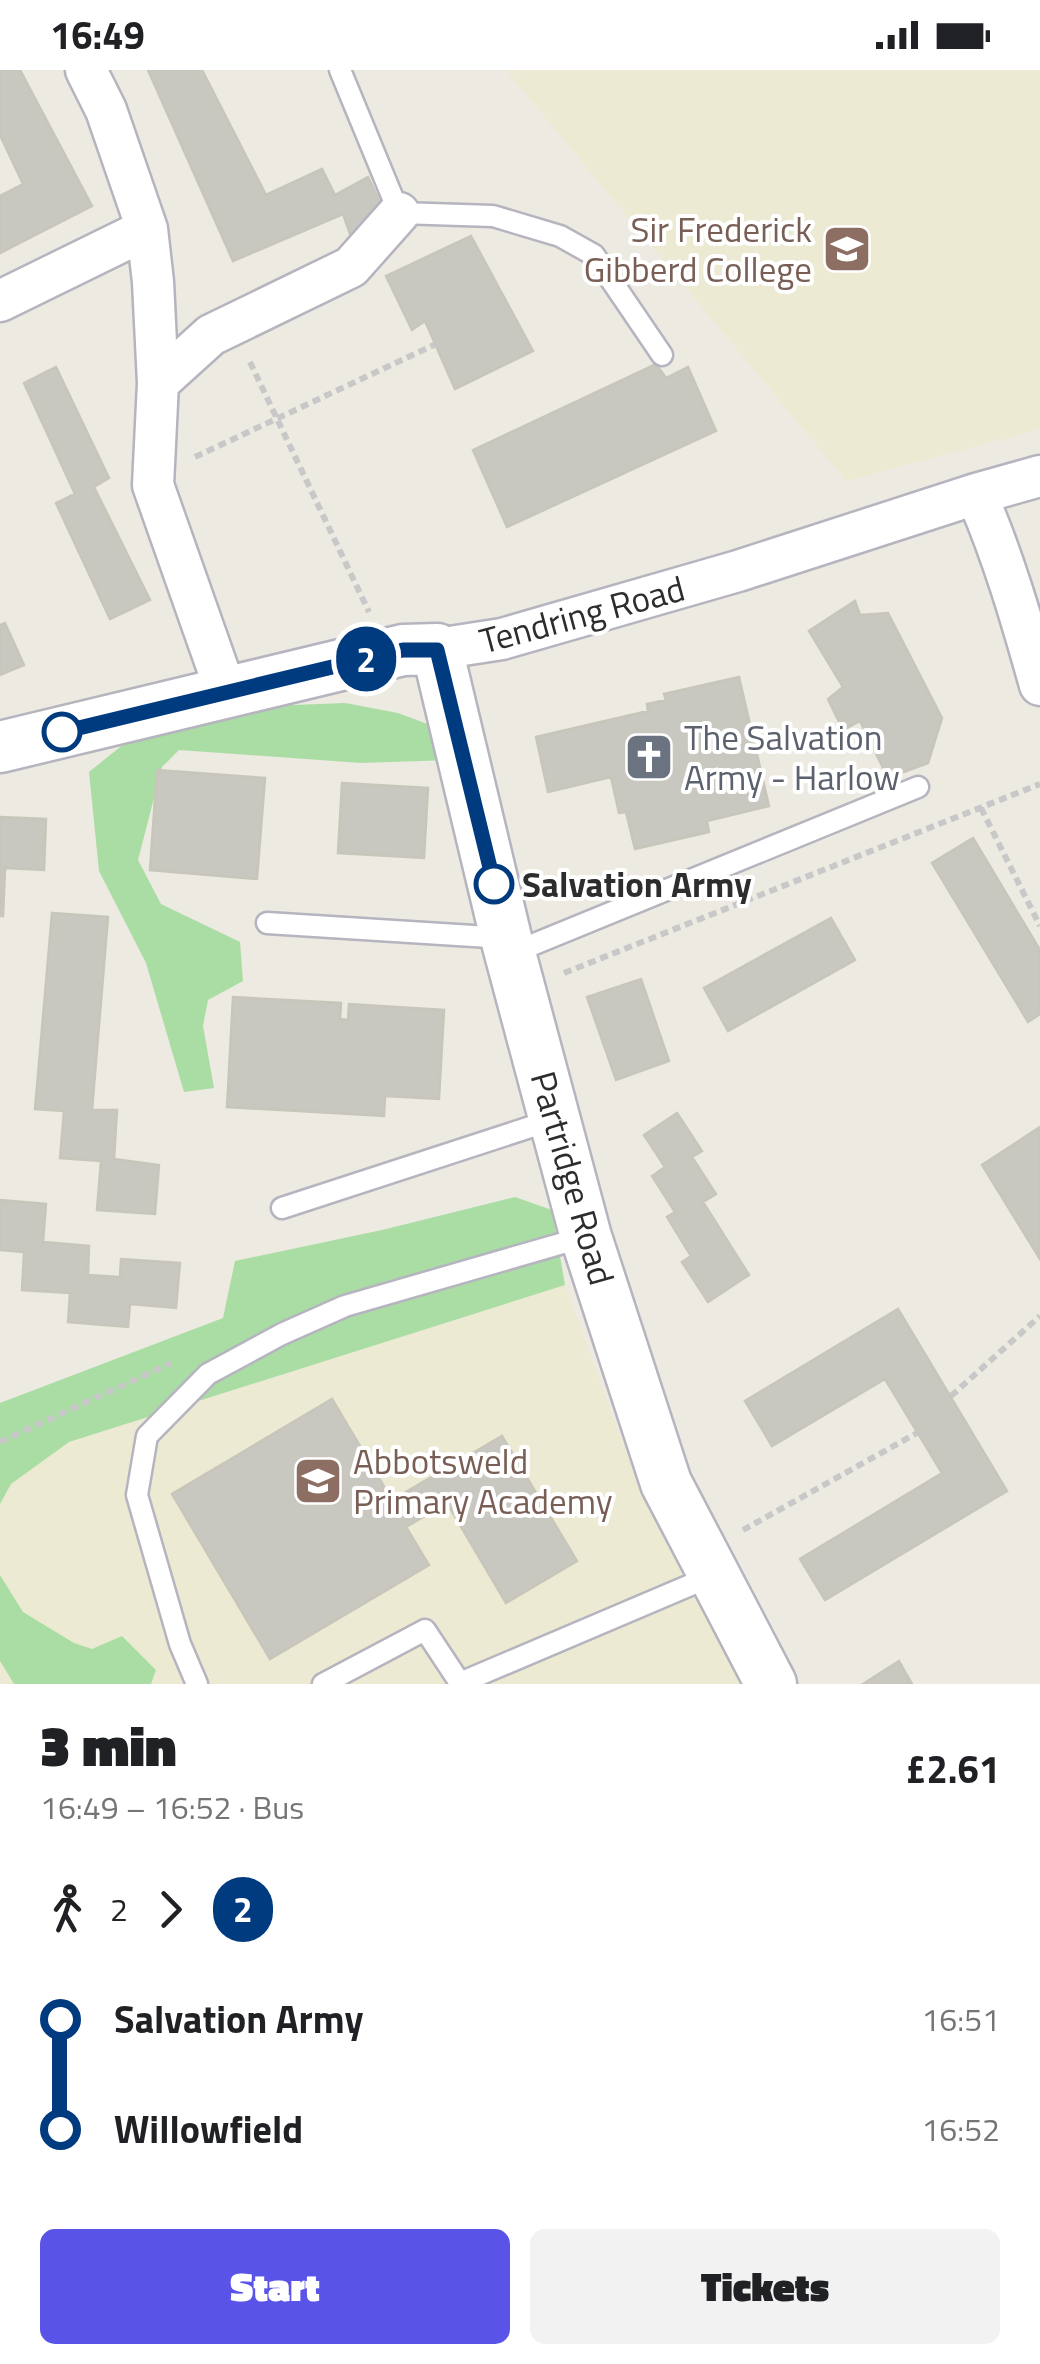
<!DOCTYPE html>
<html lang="en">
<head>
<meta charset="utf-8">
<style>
	body { margin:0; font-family:"Titillium Web",sans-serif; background:#f2f2f2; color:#202124; height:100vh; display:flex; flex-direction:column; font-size:38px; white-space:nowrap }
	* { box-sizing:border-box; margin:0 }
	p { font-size:32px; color:#757577 }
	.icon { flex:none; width:55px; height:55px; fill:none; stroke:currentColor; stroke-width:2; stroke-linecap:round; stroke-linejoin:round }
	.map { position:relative; height:1614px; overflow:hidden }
	.details { display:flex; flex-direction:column; background:#fff; flex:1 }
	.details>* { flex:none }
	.badge { padding:0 20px; border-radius:32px; font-size:35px; line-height:65px }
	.map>.badge { position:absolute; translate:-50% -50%; box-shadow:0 0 0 5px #fff }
	.legs { display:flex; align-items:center; gap:15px; height:110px; padding:0 40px; font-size:32px }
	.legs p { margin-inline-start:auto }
	.head { display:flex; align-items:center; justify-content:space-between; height:170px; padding:0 40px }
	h1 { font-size:55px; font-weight:800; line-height:75px }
	.cta { display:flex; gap:20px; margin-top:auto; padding:20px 40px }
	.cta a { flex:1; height:115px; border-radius:15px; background:#5a53e7; color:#fff; font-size:40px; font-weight:800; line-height:115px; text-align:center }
	.cta a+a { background:#f2f2f2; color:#202124 }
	ul { padding:0 40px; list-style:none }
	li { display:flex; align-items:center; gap:35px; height:110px; font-size:38px }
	li i { display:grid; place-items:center; width:15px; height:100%; margin:0 12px; background:currentColor }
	li i::after { content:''; width:25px; height:25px; margin:-12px; border:8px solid; border-radius:50%; background:#fff }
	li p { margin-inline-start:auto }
	li:first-child i { background:linear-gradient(#0000 50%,currentColor 0) }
	li:last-child i { background:linear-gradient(currentColor 50%,#0000 0) }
	.status { display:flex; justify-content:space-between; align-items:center; height:70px; padding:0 50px; background:#fff; direction:ltr }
	.status svg { height:28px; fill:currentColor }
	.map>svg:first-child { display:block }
</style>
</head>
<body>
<div class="status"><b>16:49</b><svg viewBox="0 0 49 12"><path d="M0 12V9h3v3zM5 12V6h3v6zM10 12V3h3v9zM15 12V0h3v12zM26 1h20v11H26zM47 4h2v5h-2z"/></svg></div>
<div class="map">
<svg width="1040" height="1614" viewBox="0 0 1040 1614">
	<rect width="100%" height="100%" fill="#edeae1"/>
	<path fill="#ecead2" d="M506,0H1040V359L846,411Z
		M565,1215L640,1421L744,1614H0V1402L69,1372Z"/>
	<path fill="#aadda4" d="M345,633L398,643L441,659L451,690L361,693L179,680L162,697L138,790L161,834L240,872L243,911L208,930L203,956L214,1018L184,1022L146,893L99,801L89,702L135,665L214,638Z
		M515,1127L552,1140L565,1215L69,1372L11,1414L0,1434V1333L223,1248L235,1191L382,1160Z
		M0,1505L23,1542L74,1573L92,1579L122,1566L156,1600L151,1614H14L0,1591Z"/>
	<path fill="#c8c7c0" stroke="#c8c6ba" stroke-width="2.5" d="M0,0H20L92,136L0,183V126L23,114L0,65Z
		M148,0H202L266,125L322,99L335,125L368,107L386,146L350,164L343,144L233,191Z
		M471,166L533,281L455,319L425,251L412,260L386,206Z
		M656,294L666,308L688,297L716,361L507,457L473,380Z
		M56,297L109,408L94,417L150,530L110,549L56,433L75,424L24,313Z
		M855,531L860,545L888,543L942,648L928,693L888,708L860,651L843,660L828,629L843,617L809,561Z
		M5,553L24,595L0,605V555Z
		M739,607L769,736L707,751L709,762L635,779L626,742L619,743L611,707L548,722L536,667L648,641L647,634L666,630L664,624Z
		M157,700L265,708L257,809L150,800Z
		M342,713L428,718L424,788L338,783Z
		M0,747L46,749L44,800L5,798L3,846H0Z
		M973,768L1040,880V944L1028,952L932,793Z
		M52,843L108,847L92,1040H117L114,1089L159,1095L155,1144L97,1140L101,1091L60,1088L64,1041L35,1039Z
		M831,848L855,890L728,961L704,918Z
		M641,909L669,991L616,1010L587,927Z
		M233,927L341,933L340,949L348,950L349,934L444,940L439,1029L385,1026L384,1046L227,1037Z
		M677,1043L702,1081L692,1087L716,1124L703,1132L749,1205L708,1232L682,1192L691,1186L667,1147L675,1142L652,1106L665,1097L644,1065Z
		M1040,1057V1189L982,1095Z
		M0,1130L46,1134L43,1172L89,1176L88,1205L120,1207L121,1189L180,1193L176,1238L130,1234L128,1257L68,1252L70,1223L22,1220L24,1182L0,1180Z
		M898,1239L1007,1421L825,1530L800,1489L942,1403L885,1309L772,1376L745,1331Z
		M332,1329L392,1430L502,1366L577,1491L506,1533L447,1433L406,1457L429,1495L270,1589L172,1424Z
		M899,1591L912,1614H863Z"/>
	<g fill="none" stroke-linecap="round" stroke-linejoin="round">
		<g stroke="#b5b4bf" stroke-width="25">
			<path id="service" d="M340,0L399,143L493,146L560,166L594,185L662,285
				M267,853L505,868
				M510,884L918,717
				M282,1138L555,1049
				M197,1614L180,1574L137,1425L147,1366L208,1304L282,1264L345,1236L584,1167
				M323,1614L425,1560L460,1613L714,1505"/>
		</g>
		<g stroke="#b5b4bf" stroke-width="45">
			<path id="minor" d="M86,0L106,40L147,159L153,212L158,313L153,415L226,622
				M0,231L147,159
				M158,313L211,265L351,197L399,143
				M976,424C1003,485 1022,551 1040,615
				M437,579L502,569L738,501L976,424L1040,406"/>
		</g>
		<g stroke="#b5b4bf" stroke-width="55">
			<path id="tertiary" d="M0,677L403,580L437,579L506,868L586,1167L666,1413L771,1614"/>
		</g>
		<path stroke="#c8c8c8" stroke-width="6" stroke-dasharray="8 5" stroke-linecap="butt" d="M250,292L369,542
			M195,387L436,274
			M981,738L1040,856
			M564,903L1040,714
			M951,1326L1040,1246
			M0,1372L171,1293
			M743,1460L917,1363"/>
		<use href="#service" stroke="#fff" stroke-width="20"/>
		<use href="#minor" stroke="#fff" stroke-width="40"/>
		<use href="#tertiary" stroke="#fff" stroke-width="50"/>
	</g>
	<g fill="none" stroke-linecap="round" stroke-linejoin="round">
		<g stroke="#fff" stroke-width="22">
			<path id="line-1" d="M62,662L403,580H437L494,814"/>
		</g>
		<use href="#line-1" stroke="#003b80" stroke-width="15"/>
	</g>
	<defs>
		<g id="school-square" transform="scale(2.5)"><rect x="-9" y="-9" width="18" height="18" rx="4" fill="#8d6e63" stroke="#fff"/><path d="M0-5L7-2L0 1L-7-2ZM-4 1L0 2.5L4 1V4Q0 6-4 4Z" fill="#fff"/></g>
		<g id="church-square" transform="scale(2.5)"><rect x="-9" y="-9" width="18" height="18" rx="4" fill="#6b7280" stroke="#fff"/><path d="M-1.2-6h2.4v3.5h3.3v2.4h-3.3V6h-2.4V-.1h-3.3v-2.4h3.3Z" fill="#fff"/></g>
	</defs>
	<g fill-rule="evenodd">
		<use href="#school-square" x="847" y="179"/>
		<use href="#church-square" x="649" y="687"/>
		<use href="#school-square" x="318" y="1411"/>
	</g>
	<g fill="#fff" stroke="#003b80" stroke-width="5">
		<circle cx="62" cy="662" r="18"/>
		<circle cx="494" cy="814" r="18"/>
	</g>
	<g text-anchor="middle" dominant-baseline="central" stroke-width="8" stroke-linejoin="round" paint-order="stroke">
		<g font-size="35" fill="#785e54" stroke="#fff" text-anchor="end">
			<text x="812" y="159">Sir Frederick<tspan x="812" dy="40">Gibberd College</tspan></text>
			<text x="353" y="1391" text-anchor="start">Abbotsweld<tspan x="353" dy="40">Primary Academy</tspan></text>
		</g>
		<g font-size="35" fill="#2d2d2d" stroke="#fff">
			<text transform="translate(582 544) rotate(-15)">Tendring Road</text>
			<text transform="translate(573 1108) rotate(74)">Partridge Road</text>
		</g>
		<g font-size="35" fill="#5b616d" stroke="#fff" text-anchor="start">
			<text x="684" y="667">The Salvation<tspan x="684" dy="40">Army - Harlow</tspan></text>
		</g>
		<g font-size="35" font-weight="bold" fill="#2d2d2d" stroke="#fff" text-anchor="start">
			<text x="522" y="814">Salvation Army</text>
		</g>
	</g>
</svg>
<b class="badge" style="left:366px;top:589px;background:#003b80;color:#fff">2</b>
</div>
<section class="details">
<div class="head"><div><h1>3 min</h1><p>16:49 – 16:52 · Bus</p></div><b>£2.61</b></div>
<div class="legs"><svg class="icon" aria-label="walk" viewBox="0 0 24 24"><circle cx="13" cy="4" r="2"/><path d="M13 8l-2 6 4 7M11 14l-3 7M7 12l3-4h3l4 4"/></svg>2<svg class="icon" aria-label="forward" viewBox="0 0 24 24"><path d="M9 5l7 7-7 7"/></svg><b class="badge" style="background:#003b80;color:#fff">2</b></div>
<ul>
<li><i style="color:#003b80"></i><b>Salvation Army</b><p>16:51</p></li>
<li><i style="color:#003b80"></i><b>Willowfield</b><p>16:52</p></li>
</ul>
<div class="cta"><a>Start</a><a>Tickets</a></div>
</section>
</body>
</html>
